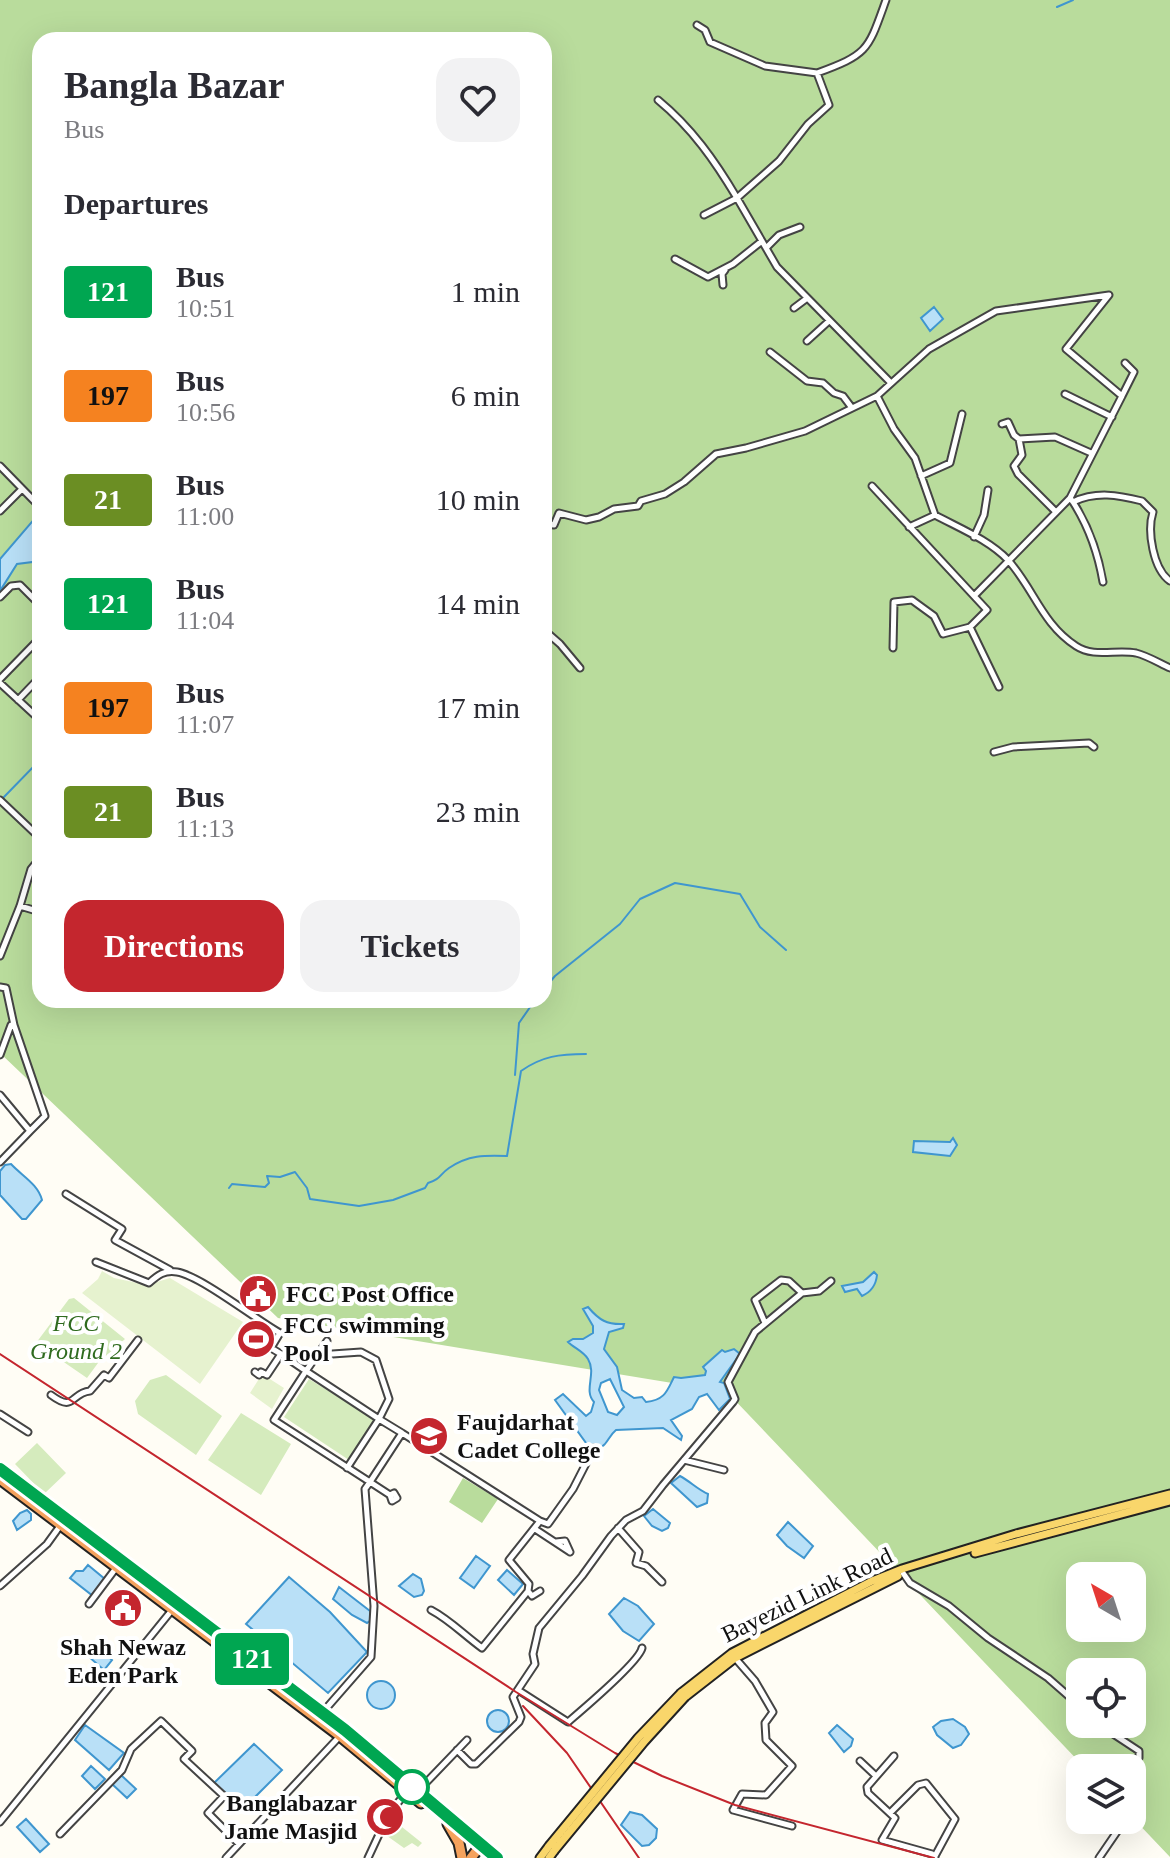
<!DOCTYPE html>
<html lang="en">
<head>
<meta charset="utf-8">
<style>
	body { margin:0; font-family:"Times New Roman",serif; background:#f2f2f3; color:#2b2b33; height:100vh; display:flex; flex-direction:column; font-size:30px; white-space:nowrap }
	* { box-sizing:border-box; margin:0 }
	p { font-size:26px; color:#7c7c81 }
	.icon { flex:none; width:44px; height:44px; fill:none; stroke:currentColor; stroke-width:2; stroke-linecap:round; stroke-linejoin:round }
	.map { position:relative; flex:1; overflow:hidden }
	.details { position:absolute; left:32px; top:32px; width:520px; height:976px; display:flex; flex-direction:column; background:#fff; border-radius:24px; box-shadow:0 8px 32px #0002 }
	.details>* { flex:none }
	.badge { padding:0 16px; border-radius:6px; font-size:28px; line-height:52px }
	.needle { width:52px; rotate:321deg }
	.tools { position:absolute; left:1066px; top:1562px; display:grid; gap:16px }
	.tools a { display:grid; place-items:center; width:80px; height:80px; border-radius:16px; background:#fff; box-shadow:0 8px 32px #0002; font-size:40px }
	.map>.badge { position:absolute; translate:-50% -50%; box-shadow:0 0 0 4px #fff }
	h2 { padding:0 32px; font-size:30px; line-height:72px }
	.round { display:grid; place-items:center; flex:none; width:84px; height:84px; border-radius:24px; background:#f2f2f3 }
	.head { display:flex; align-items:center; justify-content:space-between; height:136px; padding:0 32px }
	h1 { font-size:38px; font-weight:700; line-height:60px }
	.cta { display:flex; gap:16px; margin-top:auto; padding:16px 32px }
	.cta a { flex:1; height:92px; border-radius:24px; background:#c4262e; color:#fff; font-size:32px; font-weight:700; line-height:92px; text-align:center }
	.cta a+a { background:#f2f2f3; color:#2b2b33 }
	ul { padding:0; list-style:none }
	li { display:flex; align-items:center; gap:24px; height:104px; padding:0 32px }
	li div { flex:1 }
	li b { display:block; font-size:30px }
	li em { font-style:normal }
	li .badge { min-width:88px; font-weight:700; text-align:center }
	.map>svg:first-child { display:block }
</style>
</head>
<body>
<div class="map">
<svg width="1170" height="1858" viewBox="0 0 1170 1858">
	<rect width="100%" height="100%" fill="#fffdf5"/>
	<path fill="#f6f3d4" d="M753,1621L765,1632L730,1645Z"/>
	<path fill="#d5ebbd" d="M74,1298L125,1339L98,1363L87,1378L36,1343L69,1299Z
		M166,1375L222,1416L196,1455L138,1414L135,1401L150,1380Z
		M309,1379L376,1420L349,1460L284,1417Z
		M241,1413L291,1444L261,1495L208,1460Z
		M37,1443L66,1473L44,1494L15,1464Z
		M397,1823L422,1843L418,1847L412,1843L404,1848L383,1833L386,1826L392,1829Z"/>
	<path fill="#b9dc9c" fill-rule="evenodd" d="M0,0H1170V1857L1132,1817V1768H1085L727,1392L278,1318L0,1053ZM40,40H544V1000H40ZM1080,1576H1132V1628H1080ZM1080,1672H1132V1724H1080Z
		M463,1478L498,1499L482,1523L449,1502Z"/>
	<path fill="#e6f2cf" d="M102,1271L114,1278L147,1285L170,1278L243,1322L200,1384L82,1293L98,1279Z
		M262,1374L284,1388L272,1409L250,1393Z"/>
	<path fill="#b9e0f7" stroke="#3f96cf" stroke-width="2" fill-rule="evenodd" d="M934,307L943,319L930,331L921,318Z
		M36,517L40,518V561L17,564L0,591V559Z
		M953,1138L957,1145L950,1156L913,1152L914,1141L950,1142Z
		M11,1164C22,1176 38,1184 42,1200L26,1219H22L0,1195V1171L5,1165Z
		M874,1272L877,1275C876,1285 871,1292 862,1296L857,1289L845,1292L842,1286L863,1282Z
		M588,1307C599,1320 607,1325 624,1324L623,1328L609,1332L604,1349L617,1367L622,1390L634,1398L642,1397L646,1402C665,1400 667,1391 674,1377L681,1378L705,1375L706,1371L703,1367L722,1350L725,1352L734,1349L740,1354L720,1382L724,1383L730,1399L719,1410L707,1394L699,1397L692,1409L671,1420L682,1436L681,1440L663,1428L616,1430C605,1439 608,1451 589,1447L555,1400L563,1394L586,1416L591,1412L594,1402C583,1390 597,1374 588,1359C583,1351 574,1348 568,1342L573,1339H583L593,1333V1326L583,1309ZM610,1379L624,1407L617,1415L608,1412L599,1390L601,1383Z
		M680,1476C691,1482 697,1489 708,1494L707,1503L697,1507L671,1483Z
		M653,1509L670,1523L668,1528L662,1531L652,1526L644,1516Z
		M27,1510L31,1514V1520L17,1530L13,1521L20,1513Z
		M788,1522L813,1546L804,1558L787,1546L777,1535Z
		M476,1556L490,1566L474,1588L460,1578Z
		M88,1565L106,1580L93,1596L70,1578L76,1571H83Z
		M507,1570L523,1584L514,1595L498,1580Z
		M413,1574L421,1579L424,1591L422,1595L414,1597L399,1586Z
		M289,1577L330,1612L367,1652L328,1693L246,1624Z
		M339,1587L370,1611L371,1620L367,1623L352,1615L333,1599Z
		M624,1598L638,1606L654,1624L639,1641L623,1631L609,1614Z
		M97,1646L112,1660L104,1670L88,1656Z
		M367 1695a14 14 0 1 1 28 0a14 14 0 1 1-28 0Z
		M487 1721a11 11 0 1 1 22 0a11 11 0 1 1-22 0Z
		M953,1719L965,1727L969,1734L961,1745L953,1748L937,1735L933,1727L941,1721Z
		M85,1725L124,1753L109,1770L75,1740Z
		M837,1725L853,1739L851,1746L844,1752L829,1733Z
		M254,1744L282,1770L242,1810L214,1783Z
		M91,1766L105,1779L95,1789L82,1776Z
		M121,1775L136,1789L127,1798L112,1784Z
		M630,1812L642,1815L657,1829L656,1838L649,1845L642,1846L621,1825Z
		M26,1819L49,1844L40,1852L17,1827Z"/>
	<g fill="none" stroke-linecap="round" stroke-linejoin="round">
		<path stroke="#3f96cf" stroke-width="2" d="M1057,7L1073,0
			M2,799L40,760
			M544,989L555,976L620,924L640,899L675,883L740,894L760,927L786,950
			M515,1075L519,1023L535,1000
			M229,1188L232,1184L265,1187L269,1183L267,1176L280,1177L295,1172L307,1188L310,1199L359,1206L393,1200L425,1188L428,1183C441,1179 439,1175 449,1168C468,1155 485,1155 507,1156L521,1071C542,1056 560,1054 586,1054"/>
		<g stroke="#444" stroke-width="9">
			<path id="minor" d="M886,0C868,50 869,54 817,73L829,105L808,124L779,161L737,198L777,267L891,383
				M697,25L705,30L710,42L765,66L817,73
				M658,100C692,128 715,161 737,198L704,215
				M766,248L779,235L800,227
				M675,259L708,277L733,264L762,241
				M723,285L722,274L725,270
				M794,308L806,299
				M807,341L829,321
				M770,352L807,381L823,383L834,393L843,396L852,408
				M1065,394L1112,417
				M877,396L894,429L915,458L935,515C959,528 989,540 1008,560C1034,589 1042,624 1076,646C1094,658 1116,649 1136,653C1148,656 1159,663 1170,668
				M1122,396L1134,372L1125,363
				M1002,424L1008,422L1014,435L1019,439L1055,437L1091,453
				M1019,439L1022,455L1014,466L1018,474L1056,512
				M0,466L40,507
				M921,476L950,463L962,414
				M872,486L987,610L970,627L999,687
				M1070,498L1073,502C1096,491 1118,495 1142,501L1153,512C1147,531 1153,569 1170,581
				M1073,502C1089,527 1098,553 1103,582
				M0,511L22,489
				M544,524L554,525L559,513L586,520L599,517L614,509L638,506L641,501L665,494L684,482L716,454L746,448L805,431L877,396L929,349L996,311L1109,295L1066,349L1122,396L1070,498L975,595
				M909,527L935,515
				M974,537L984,515L988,490
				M0,597L11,586L20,585L40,605
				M544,630L560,644L580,668
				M893,648L894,602L912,600L934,616L943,634L970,627
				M0,679L40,638
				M0,683L40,720
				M18,700L40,677
				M994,752L1013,747L1089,743L1094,747
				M0,800L40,838
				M20,906L40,912
				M0,956L20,906L31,869L40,858
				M0,987L6,988L14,1025H11L0,1055
				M0,1095L30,1131L45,1116L14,1025
				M0,1162L30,1131
				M66,1194L122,1229L115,1240L170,1270
				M96,1262L149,1283C158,1275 164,1270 177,1272C201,1276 255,1319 280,1333L271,1348L281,1354L267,1375L261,1372L259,1375L255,1372
				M765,1323L755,1300L781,1280L789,1281L802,1293
				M281,1354L306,1371L274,1420L370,1482L365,1489L374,1606L371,1657L323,1712
				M318,1355L361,1352L376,1360L389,1399L379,1419L306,1371L327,1341
				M51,1395C75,1413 70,1393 90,1391L104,1375L109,1378L138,1340
				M0,1414L28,1432
				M402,1433L540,1521L509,1560L529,1584L528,1591L482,1648C464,1635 450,1620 431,1610
				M684,1460L724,1470
				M347,1468L379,1419L402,1433L370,1482L390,1495L392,1501L397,1498L394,1493L390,1495
				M540,1521L548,1524L573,1489L594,1448
				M618,1528L639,1552L636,1563L646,1566L662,1582
				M535,1529L570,1552
				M556,1542L565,1541L570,1552
				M903,1573L910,1583L949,1606L988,1638L1048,1678L1080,1706
				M0,1586L47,1544L60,1526
				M528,1591L532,1596L540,1591
				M89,1604L116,1568
				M735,1658L755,1681L773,1712L765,1723L766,1740L792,1766L766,1795L742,1794L733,1810L792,1826
				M518,1690L568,1722C582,1710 639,1662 642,1648
				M1098,1724L1139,1751V1758L1130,1768
				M457,1750L471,1764H476L519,1722L521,1717L513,1697L535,1664L533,1654L539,1628L582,1576L611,1536L626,1520L643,1511L663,1485L733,1402L735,1399L728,1382L755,1332L802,1293L819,1291L831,1281
				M894,1756L867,1787L868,1793L895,1818L882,1840L932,1854L935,1858
				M860,1761L876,1776
				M1132,1778L1139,1796L1132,1809
				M418,1791L467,1740
				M890,1813L918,1785L926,1783L955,1819L935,1856
				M0,1822L172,1610
				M60,1834L122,1770L131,1749L161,1721L192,1751L184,1759L224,1796L208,1813L239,1844
				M226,1858L340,1736
				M368,1858L389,1813L407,1792
				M1099,1858L1125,1820"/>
		</g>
		<g stroke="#222" stroke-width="11">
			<path id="major" d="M975,1553L1170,1501
				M681,1693L732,1653L872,1581L902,1569L1016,1534L1170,1494
				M685,1697L735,1658L898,1576
				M540,1858L549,1846
				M549,1858L554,1851"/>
		</g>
		<g stroke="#222" stroke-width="13">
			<path id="highway" d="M0,1469L345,1730L497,1858
				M0,1479L340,1736L421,1803
				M448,1824L459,1843L462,1858
				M471,1858L481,1845"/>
		</g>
		<use href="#minor" stroke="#fff" stroke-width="5"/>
		<use href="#major" stroke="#f9d66b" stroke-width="7"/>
		<use href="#highway" stroke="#f5a25d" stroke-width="9"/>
		<path stroke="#c4262e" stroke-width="2" d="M0,1354L516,1692L615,1753L662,1776L735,1805L934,1858
			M523,1706L567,1753L639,1858"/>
		<g stroke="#222" stroke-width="11" stroke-linecap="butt">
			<path id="major-bridge" d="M549,1846L638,1738L681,1693
				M554,1851L644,1742L685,1697"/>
		</g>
		<use href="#major-bridge" stroke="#f9d66b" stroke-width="7"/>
	</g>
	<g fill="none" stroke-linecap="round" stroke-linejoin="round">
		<g stroke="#fff" stroke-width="18">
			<path id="line" d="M0,1469L345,1730L497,1858"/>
		</g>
		<use href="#line" stroke="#00a651" stroke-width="12"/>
	</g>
	<defs>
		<g id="civic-disc" transform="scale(2)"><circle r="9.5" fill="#c4262e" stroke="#fff"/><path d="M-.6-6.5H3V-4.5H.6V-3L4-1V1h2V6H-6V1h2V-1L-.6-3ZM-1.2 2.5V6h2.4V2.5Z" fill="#fff"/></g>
		<g id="stadium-disc" transform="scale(2)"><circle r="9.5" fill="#c4262e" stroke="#fff"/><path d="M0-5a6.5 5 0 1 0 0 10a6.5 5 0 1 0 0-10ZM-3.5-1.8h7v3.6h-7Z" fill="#fff"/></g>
		<g id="university-disc" transform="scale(2)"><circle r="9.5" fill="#c4262e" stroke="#fff"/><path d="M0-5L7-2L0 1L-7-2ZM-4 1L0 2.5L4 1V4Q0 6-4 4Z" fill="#fff"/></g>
		<g id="mosque-disc" transform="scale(2)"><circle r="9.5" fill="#c4262e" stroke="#fff"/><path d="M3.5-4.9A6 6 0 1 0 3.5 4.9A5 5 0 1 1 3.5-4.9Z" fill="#fff"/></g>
	</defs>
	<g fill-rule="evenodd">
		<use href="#civic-disc" x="258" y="1294"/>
		<use href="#stadium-disc" x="256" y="1339"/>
		<use href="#university-disc" x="429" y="1436"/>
		<use href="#civic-disc" x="123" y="1608"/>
		<use href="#mosque-disc" x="385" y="1817"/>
	</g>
	<circle fill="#fff" stroke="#00a651" stroke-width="4" cx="412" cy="1787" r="16"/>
	<g text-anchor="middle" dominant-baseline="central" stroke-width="8" stroke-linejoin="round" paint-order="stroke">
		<g font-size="24" font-weight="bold" fill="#111" stroke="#fff" text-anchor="start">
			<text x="286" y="1294">FCC Post Office</text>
			<text x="284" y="1325">FCC swimming<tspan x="284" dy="28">Pool</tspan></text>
			<text x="457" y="1422">Faujdarhat<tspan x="457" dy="28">Cadet College</tspan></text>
			<text x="123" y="1647" text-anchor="middle">Shah Newaz<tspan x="123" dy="28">Eden Park</tspan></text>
			<text x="357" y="1803" text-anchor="end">Banglabazar<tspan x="357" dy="28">Jame Masjid</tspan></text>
		</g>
		<g font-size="24" font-style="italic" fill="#2f6b1f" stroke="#fff">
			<text x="76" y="1323">FCC<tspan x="76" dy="28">Ground 2</tspan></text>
		</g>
		<g font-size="24" fill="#111" stroke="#fff">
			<text transform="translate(807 1595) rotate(-26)">Bayezid Link Road</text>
		</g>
	</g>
</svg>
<div class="tools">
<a><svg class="needle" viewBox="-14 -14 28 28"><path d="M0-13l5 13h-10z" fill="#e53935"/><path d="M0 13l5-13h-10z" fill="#7c7c81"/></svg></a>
<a><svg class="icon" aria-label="locate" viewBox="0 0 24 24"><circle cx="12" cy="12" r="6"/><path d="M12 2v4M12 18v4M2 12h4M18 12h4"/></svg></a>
<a><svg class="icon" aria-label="layers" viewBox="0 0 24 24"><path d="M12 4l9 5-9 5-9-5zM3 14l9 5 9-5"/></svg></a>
</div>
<b class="badge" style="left:252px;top:1659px;background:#00a651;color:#fff">121</b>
<section class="details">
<div class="head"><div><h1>Bangla Bazar</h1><p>Bus</p></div><a class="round"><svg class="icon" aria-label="heart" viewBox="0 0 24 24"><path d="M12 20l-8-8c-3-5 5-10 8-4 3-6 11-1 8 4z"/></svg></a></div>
<h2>Departures</h2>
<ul>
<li><span class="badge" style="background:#00a651;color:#fff">121</span><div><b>Bus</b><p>10:51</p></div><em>1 min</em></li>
<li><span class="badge" style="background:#f58220;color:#111">197</span><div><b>Bus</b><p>10:56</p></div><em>6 min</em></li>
<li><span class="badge" style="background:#6b8e23;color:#fff">21</span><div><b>Bus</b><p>11:00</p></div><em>10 min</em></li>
<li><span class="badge" style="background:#00a651;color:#fff">121</span><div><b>Bus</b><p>11:04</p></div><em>14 min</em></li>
<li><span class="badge" style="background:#f58220;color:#111">197</span><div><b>Bus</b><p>11:07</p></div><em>17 min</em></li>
<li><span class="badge" style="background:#6b8e23;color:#fff">21</span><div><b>Bus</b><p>11:13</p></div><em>23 min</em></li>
</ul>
<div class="cta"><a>Directions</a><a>Tickets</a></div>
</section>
</div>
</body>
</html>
